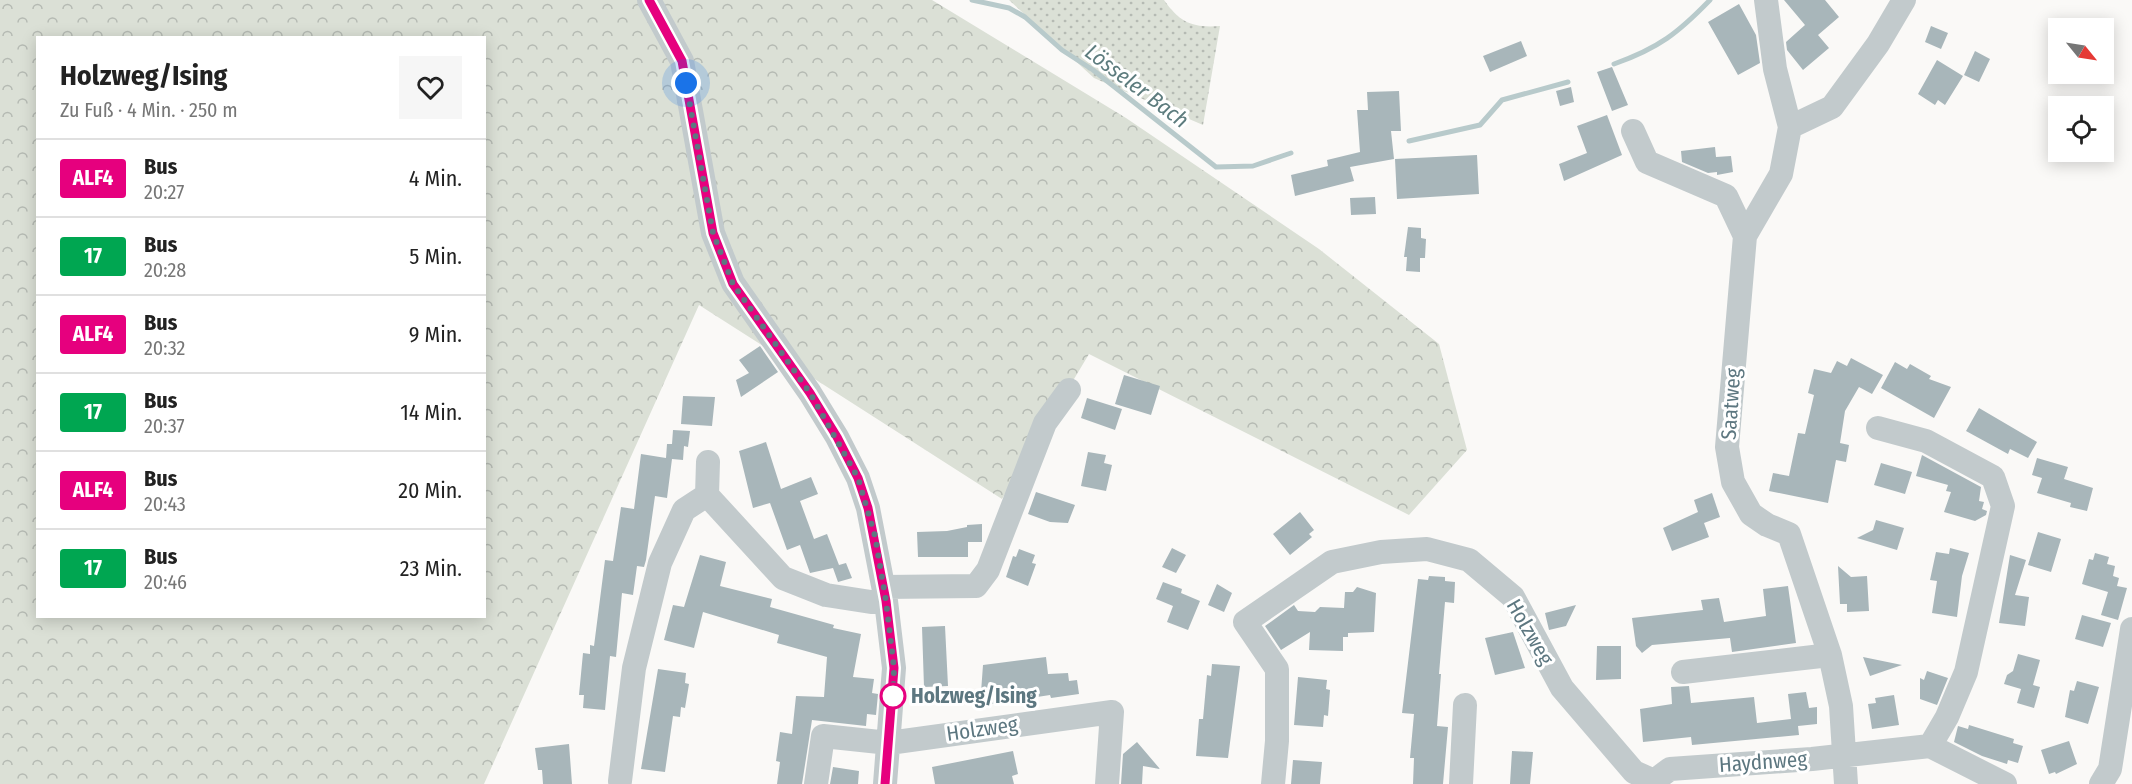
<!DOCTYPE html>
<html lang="de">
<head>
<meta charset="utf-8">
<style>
	body { margin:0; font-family:"Fira Sans Condensed",sans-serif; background:#f6f6f6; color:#222; height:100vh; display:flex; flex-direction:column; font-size:22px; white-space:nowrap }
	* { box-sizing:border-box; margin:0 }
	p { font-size:20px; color:#767676 }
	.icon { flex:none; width:33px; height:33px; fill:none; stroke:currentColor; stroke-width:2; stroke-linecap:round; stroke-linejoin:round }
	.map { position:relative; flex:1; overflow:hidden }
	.panel { position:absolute; left:36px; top:36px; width:450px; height:582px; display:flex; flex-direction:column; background:#fff; border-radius:0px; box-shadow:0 3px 15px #0003 }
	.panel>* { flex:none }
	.badge { padding:0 12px; border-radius:4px; font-size:21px; line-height:39px }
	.needle { width:39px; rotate:120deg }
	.fabs { position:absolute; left:2048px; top:18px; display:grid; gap:12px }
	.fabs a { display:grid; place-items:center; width:66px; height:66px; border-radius:0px; background:#fff; box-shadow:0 3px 15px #0003; font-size:30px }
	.you { position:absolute; width:30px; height:30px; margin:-15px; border:4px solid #fff; border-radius:50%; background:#1a73e8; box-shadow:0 0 0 9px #1a73e833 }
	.map>.badge { position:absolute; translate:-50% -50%; box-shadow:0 0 0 3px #fff }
	.round { display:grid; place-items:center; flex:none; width:63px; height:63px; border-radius:0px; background:#f6f6f6 }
	.summary { display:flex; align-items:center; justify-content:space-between; height:102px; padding:0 24px }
	h1 { font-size:28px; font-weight:700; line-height:45px }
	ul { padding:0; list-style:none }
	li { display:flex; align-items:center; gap:18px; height:78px; padding:0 24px; border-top:2px solid #e0e0e0 }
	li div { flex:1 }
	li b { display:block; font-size:22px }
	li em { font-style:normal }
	li .badge { min-width:66px; font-weight:700; text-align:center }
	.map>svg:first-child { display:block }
</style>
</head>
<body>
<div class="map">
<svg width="2132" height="784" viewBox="0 0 2132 784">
	<defs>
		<pattern id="grass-dots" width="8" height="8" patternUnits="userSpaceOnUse" patternTransform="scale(1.5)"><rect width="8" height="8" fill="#dbe0d6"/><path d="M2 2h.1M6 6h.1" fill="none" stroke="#b5bab3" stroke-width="1.8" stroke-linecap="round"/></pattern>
		<pattern id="forest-crowns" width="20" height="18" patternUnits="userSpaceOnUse" patternTransform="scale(1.5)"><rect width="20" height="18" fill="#dbe0d6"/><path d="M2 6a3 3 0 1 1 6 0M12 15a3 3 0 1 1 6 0" fill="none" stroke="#b5bab3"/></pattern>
	</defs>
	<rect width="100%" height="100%" fill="#faf9f7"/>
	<path fill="url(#grass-dots)" d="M1009,0H1164C1180,23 1193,28 1220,26L1203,125L1094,78Z"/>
	<path fill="url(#forest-crowns)" fill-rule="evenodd" d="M0,0H932L1126,118L1319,249L1439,344L1467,450L1409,515L1089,354L1002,499L699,305L484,784H0ZM38,38H484V616H38Z"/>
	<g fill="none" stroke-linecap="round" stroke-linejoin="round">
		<path stroke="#b8cacb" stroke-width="5" d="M972,0L1009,8L1025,17L1062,50L1093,70L1216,167L1253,166L1291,153
			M1614,64C1659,48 1678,33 1710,0
			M1409,141L1480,125L1502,100L1568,82"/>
	</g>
	<path fill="#a8b6ba" d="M1784,0H1825L1839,17L1818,35L1829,48L1803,70L1787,50L1786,42L1805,25Z
		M1739,4L1756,35L1760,63L1738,75L1708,22Z
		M1931,26L1948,33L1941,49L1925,42Z
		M1521,41L1527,56L1490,72L1483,56Z
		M1975,51L1990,59L1979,82L1964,75Z
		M1937,60L1963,76L1945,105L1938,100L1935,105L1918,94Z
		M1612,67L1628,105L1612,111L1597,72Z
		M1571,87L1574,102L1560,106L1556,91Z
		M1399,91L1401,131H1391L1394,159L1350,167L1354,181L1295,196L1291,175L1328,166L1327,160L1360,152L1357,110H1368L1367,92Z
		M1607,115L1622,155L1564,181L1559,164L1587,153L1577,126Z
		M1715,147L1716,157L1731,156L1733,172L1717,175V172L1708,173L1682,162L1681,151Z
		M1477,155L1479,194L1397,199L1395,159Z
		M1375,197L1376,214L1351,215L1350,198Z
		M1408,227L1421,228V238L1426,239L1425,258H1420V272L1406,271L1407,257H1404Z
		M760,346L778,372L741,397L736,380L749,373L739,360Z
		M1851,358L1883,375L1872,394L1859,387L1845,411L1840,443L1849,445L1846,462L1836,460L1828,503L1769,491L1773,473L1789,476L1798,433L1805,434L1814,395L1808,393L1814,369L1831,373L1837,361L1847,366Z
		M1895,362L1907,369L1910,364L1931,376L1929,379L1951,387L1934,418L1881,388Z
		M1124,375L1160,386L1151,415L1115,404Z
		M683,396L715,397L712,426L681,424Z
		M1087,398L1122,409L1115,430L1081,418Z
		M1979,408L2037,442L2028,458L2010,449L2008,454L1966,431Z
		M673,430L690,431L688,447L684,446L683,460L672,459L667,498L655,496L646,560L644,567L637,566L633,595L622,593L616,657L610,656L605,710L583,708L584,695H579L583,653L590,654V645L594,646L605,560L613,561L621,507L634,509L641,454L666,458L667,444H672Z
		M766,442L781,489L811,477L818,494L800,501L814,539L827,534L839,565L846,563L852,578L838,582L833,568L810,573L800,545L787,550L770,503L753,508L739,451Z
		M1088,452L1106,455L1104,463L1112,465L1106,491L1081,486Z
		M1922,455L1981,487L1979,501L1984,502L1982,509L1987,511L1986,515L1975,521L1944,512L1951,492L1946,491L1948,485L1916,476Z
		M2037,458L2068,467L2064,479L2093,488L2087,511L2070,507L2071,503L2037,493L2042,478L2032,475Z
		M1881,463L1912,472L1905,494L1874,485Z
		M1036,492L1075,505L1068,523L1050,522L1028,514Z
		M1712,493L1720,517L1704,523L1709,537L1672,551L1663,528L1698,512L1694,500Z
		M1300,512L1314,530L1309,534L1312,537L1290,555L1273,534Z
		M1876,520L1904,528L1897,550L1857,538L1873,530Z
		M982,524V542H968V557H918L917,532L947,531L967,527V525Z
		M2038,532L2061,539L2051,572L2028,565Z
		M1172,548L1186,555L1176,573L1162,567Z
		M1950,548L1969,553L1962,576L1957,617L1932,613L1937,581L1930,580L1936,552L1949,554Z
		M1019,549L1035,555L1032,563L1036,564L1028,586L1006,577L1013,556L1016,557Z
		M2095,553L2109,557L2107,564L2115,566L2113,576L2119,578L2117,586L2127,588L2118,620L2101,615L2108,592L2082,584L2089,559L2093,560Z
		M700,555L726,562L720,586L772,599L770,607L834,625L833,628L861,634L853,677L874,679L872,693L878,694L876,715L867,714L866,726L812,720L802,784H777L780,762L776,761L780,732L792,734L796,696L824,697L827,657L777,643L779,635L703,612L694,648L664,640L673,605L684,607Z
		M2010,555L2026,560L2015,595L2029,597L2025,626L1999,623Z
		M1838,566L1851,577L1867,576L1869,611L1847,612V604H1840Z
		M1429,576L1445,577V581L1455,582L1454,603L1445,602L1439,674H1441L1437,726L1448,727L1443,784H1413L1414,758H1410L1414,714L1402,713L1418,579L1428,580Z
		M1163,582L1182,589L1181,593L1200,601L1188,630L1167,622L1173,606L1156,599Z
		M1217,584L1232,593L1224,612L1208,605Z
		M1788,586L1796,643L1732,652L1730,638L1652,645L1642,653L1636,646L1632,618L1703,610L1701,600L1719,598L1724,622L1766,616L1763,589Z
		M1357,587L1376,593L1374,632L1348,633V637H1343V651L1309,650L1310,632L1281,650L1265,626L1294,605L1298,611L1315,612L1320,607L1344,608L1345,592H1353Z
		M1576,605L1566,626L1549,630L1545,613Z
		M2082,615L2111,623L2103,647L2075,639Z
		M945,626L948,686L924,687L922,627Z
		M1513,632L1525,668L1495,675L1485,638Z
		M1597,646H1621V679L1596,680Z
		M2018,654L2040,660L2033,685L2040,687L2034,708L2017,703L2021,689L2004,684L2007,675L2013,671Z
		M1046,657L1048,674L1068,673L1069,681L1077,680L1079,694L1051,698L1050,695L980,706L983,665Z
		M1863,657L1902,665L1870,676Z
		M1212,664L1240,666L1228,758L1196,756L1199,719H1203L1207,675L1211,676Z
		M658,669L686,673L685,683L689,684L685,708L681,707L680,717L673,716L665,772L641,769Z
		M1927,671L1948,678L1937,705L1920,699V678L1924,680Z
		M1298,677L1327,680L1326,689L1330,690L1328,716L1324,715L1323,727L1294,725Z
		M2077,681L2099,687L2088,724L2065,717L2070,690L2074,691Z
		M1689,686L1691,703L1754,697L1757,723L1791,719L1788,694L1806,692L1809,708L1817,707V724L1798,726L1799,735L1692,745L1691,737L1643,742L1640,709L1672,704L1671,687Z
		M1894,695L1899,725L1872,729L1868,704L1876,703L1875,698Z
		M1969,725L2014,739L2013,743L2023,746L2018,763L2008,760L2007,764L1982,756L1954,742L1958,726L1968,729Z
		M2069,741L2077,764L2056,774L2055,772L2049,774L2041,750Z
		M1137,742L1160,769L1143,766L1142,784H1121L1123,754Z
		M569,744L572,784H543L542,770H538L535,748Z
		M1013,751L1018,774L1012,776L1014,784H935L932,767Z
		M1512,751L1533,752L1530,784H1510Z
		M1293,760L1322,762L1320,784H1291Z
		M833,767L859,771L858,784H830Z"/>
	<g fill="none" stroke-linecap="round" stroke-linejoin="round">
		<path stroke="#c2cacc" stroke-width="24" d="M649,0L682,61L713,233L733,283L810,393L837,437L858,478L868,508L886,601L894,668L885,784
			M1766,0L1775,69L1790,127L1781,174L1745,236L1727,447L1733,482L1751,514L1767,525L1789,534L1830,655L1841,706L1846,784
			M1790,127L1832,107L1878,44L1904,0
			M1633,131L1647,162L1726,196L1745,236
			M1878,428L1926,441L1993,477L2003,506L1966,672L1947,717L1930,746
			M708,462L707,495L783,578L826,595L871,602L886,601
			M884,587L976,586L988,570L1045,423L1069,390
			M1683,672L1830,655
			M620,781L634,668L660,563L684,510L707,495
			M816,784L823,736L889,743L1112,712L1107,784
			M1273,784L1277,741V669L1245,622L1332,562L1381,552L1427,549L1469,560L1513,597L1562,688L1634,772L1654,781
			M1461,784L1465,705
			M1654,784V781L1670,769L1812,759L1930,746L2005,784
			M2101,784L2110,769L2132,629"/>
	</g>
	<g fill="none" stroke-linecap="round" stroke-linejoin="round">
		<g stroke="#fff" stroke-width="14">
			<path id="line" d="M649,0L682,61L713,233L733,284L810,393L837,437L858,478L868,508L886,601L894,668L885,784"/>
		</g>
		<use href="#line" stroke="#e6007e" stroke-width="9"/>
		<path stroke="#5d7780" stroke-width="6" stroke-dasharray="0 10.8" d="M686,83L713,233L733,284L810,393L858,478L875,536L886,601L894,668L893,696"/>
	</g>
	<circle fill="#fff" stroke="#e6007e" stroke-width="3" cx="893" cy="696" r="12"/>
	<g text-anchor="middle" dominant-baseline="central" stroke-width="6" stroke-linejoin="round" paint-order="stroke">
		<g font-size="21" fill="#5d7780" stroke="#fff">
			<text transform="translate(1731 404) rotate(-86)">Saatweg</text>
			<text transform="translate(1530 632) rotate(60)">Holzweg</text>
			<text transform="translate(982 729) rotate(-8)">Holzweg</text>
			<text transform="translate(1763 762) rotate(-4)">Haydnweg</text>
		</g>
		<g font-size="21" font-weight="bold" fill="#5d7780" stroke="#fff" text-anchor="start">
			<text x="911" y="696">Holzweg/Ising</text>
		</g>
		<g font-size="22" font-style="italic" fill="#5d7c7e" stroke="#fff">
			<text transform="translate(1137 86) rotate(37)">Lösseler Bach</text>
		</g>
	</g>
</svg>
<div class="fabs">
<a><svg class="needle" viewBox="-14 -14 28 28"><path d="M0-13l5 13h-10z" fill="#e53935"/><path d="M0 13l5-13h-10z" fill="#767676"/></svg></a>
<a><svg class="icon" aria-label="locate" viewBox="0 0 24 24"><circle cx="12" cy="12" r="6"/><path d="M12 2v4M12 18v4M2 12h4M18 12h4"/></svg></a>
</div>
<div class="you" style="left:686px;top:83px"></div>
<section class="panel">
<div class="summary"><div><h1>Holzweg/Ising</h1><p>Zu Fuß · 4 Min. · 250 m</p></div><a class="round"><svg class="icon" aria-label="heart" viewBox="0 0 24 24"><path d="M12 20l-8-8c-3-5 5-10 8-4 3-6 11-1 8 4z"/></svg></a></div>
<ul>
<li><span class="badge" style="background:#e6007e;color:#fff">ALF4</span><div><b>Bus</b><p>20:27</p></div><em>4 Min.</em></li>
<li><span class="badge" style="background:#00a651;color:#fff">17</span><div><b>Bus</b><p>20:28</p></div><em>5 Min.</em></li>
<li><span class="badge" style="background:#e6007e;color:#fff">ALF4</span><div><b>Bus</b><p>20:32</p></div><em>9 Min.</em></li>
<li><span class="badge" style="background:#00a651;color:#fff">17</span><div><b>Bus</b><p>20:37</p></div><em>14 Min.</em></li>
<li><span class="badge" style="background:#e6007e;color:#fff">ALF4</span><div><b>Bus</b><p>20:43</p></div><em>20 Min.</em></li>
<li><span class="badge" style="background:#00a651;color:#fff">17</span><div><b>Bus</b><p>20:46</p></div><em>23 Min.</em></li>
</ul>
</section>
</div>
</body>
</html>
